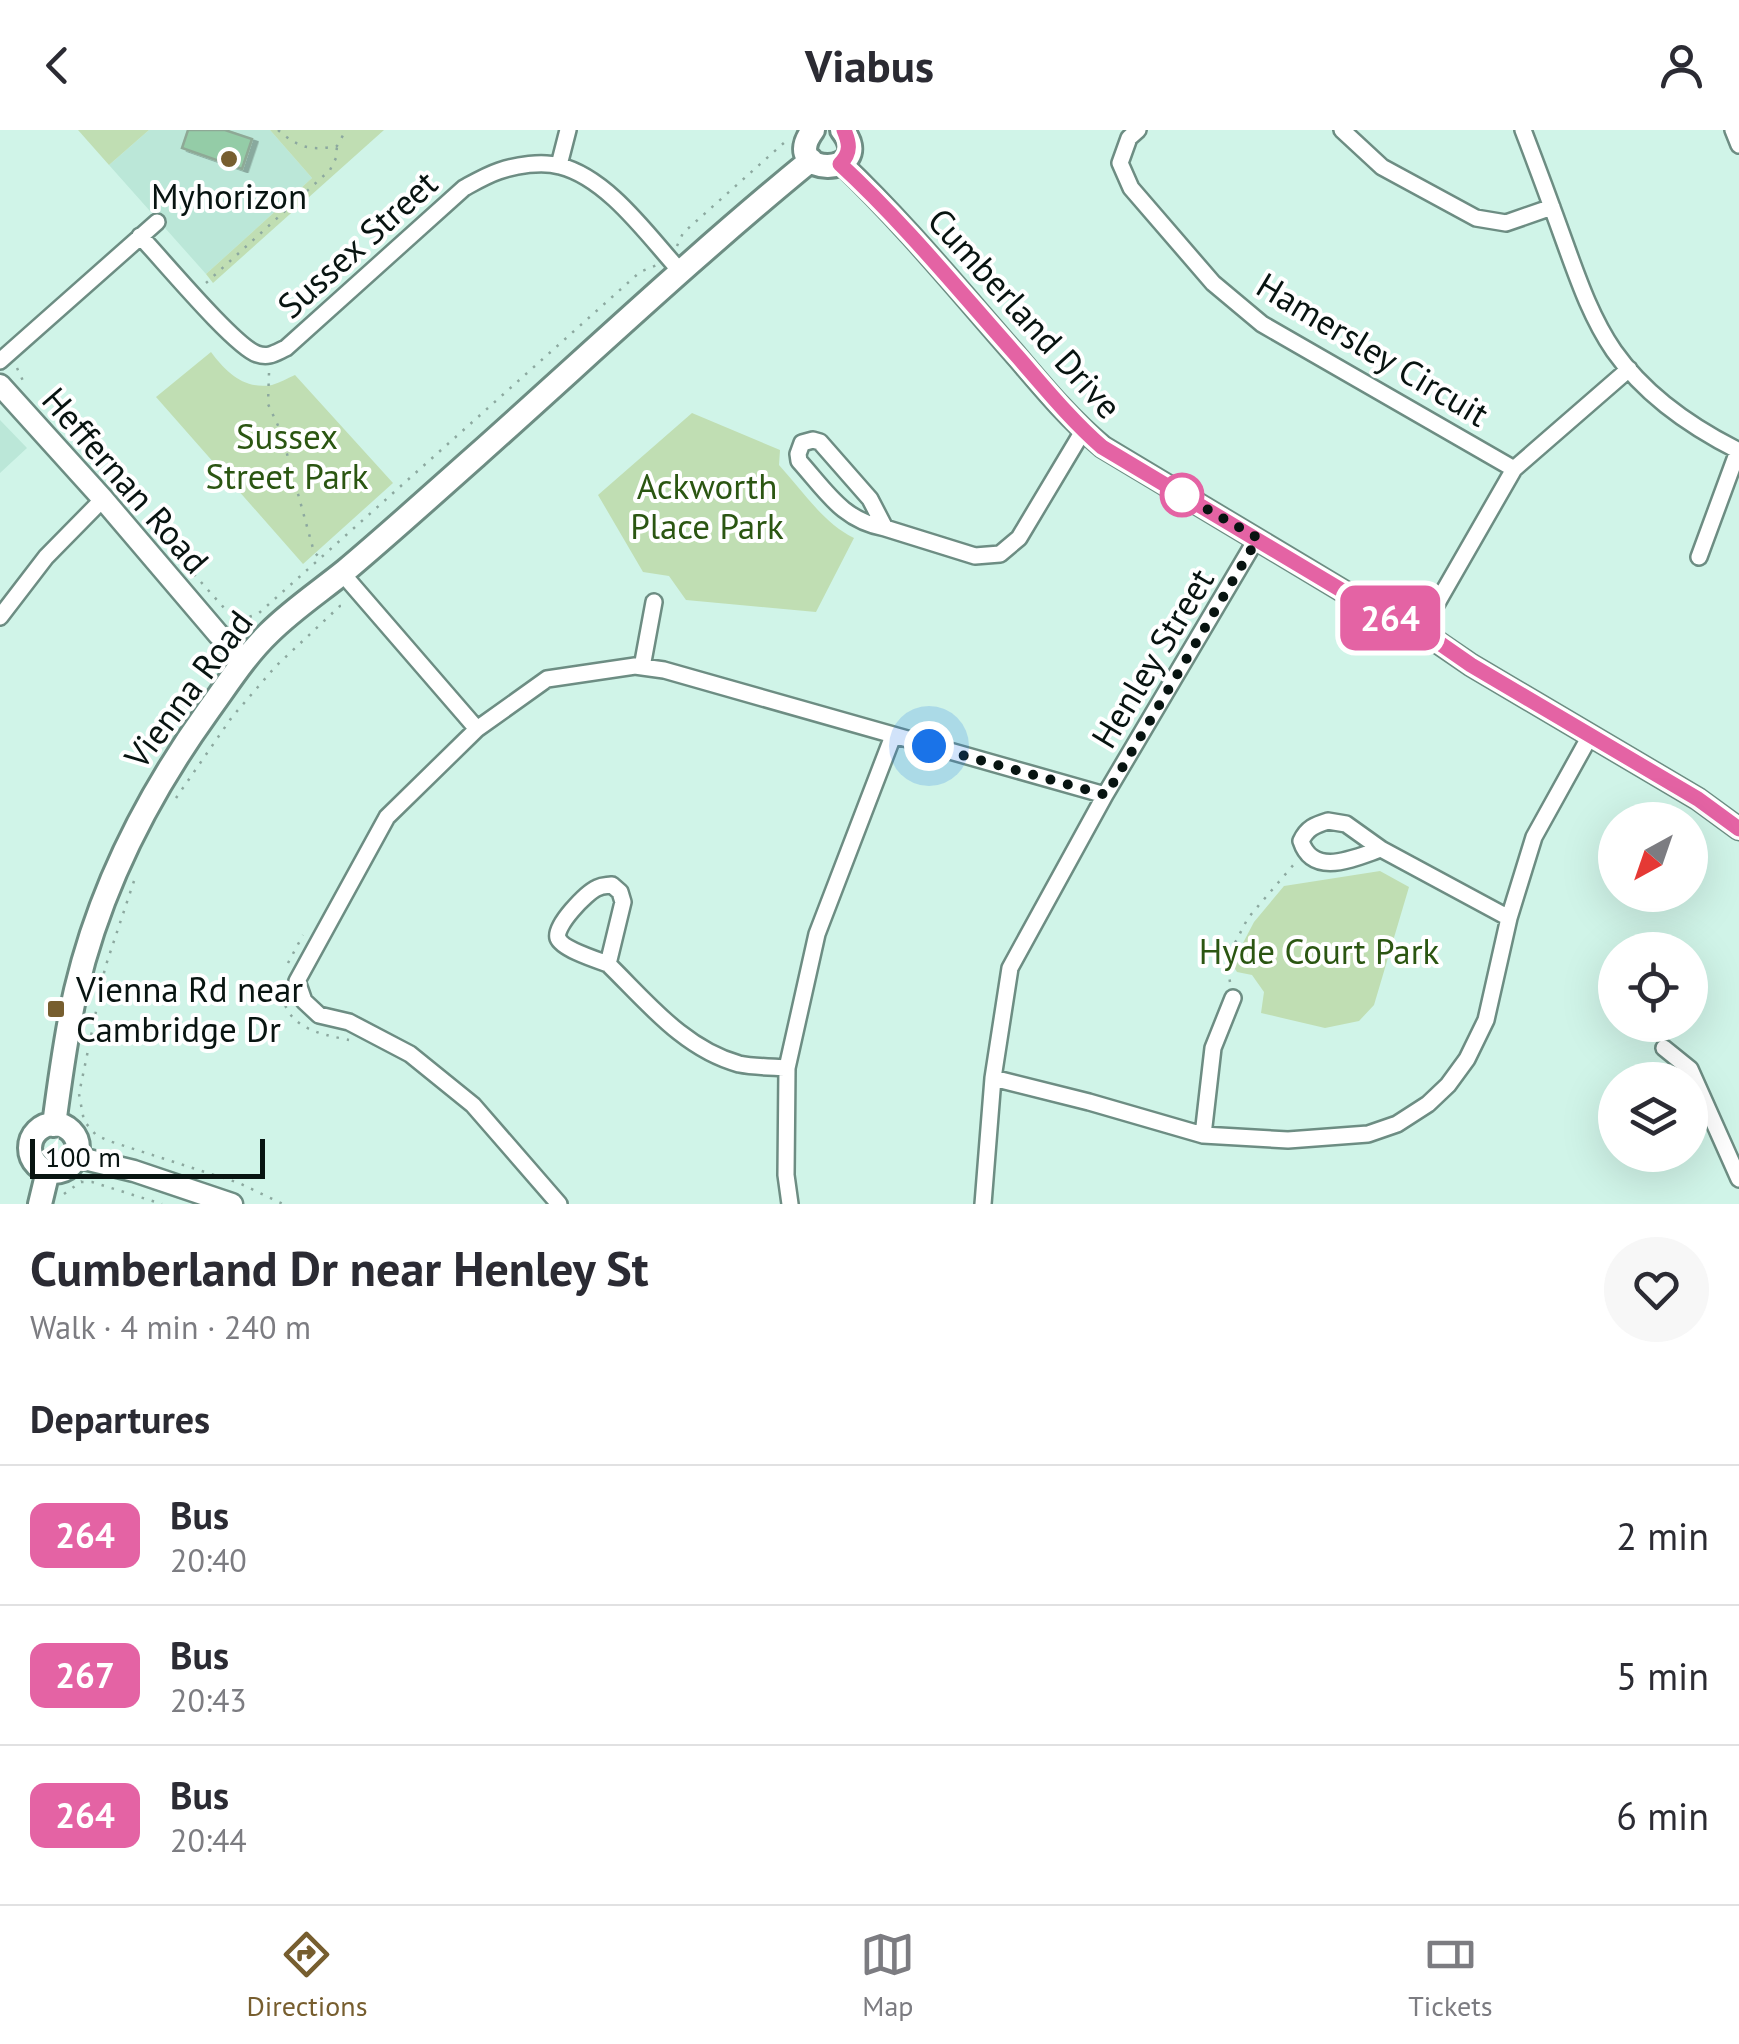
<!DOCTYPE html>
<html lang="en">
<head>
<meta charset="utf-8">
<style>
	body { margin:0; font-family:"PT Sans",sans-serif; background:#f7f7f7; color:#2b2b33; height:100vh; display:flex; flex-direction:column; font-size:38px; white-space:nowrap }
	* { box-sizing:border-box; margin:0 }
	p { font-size:32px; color:#7c7c81 }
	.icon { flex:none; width:55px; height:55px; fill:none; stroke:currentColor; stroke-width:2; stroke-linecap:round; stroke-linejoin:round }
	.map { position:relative; height:1074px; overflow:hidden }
	.side { display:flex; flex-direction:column; background:#fff; flex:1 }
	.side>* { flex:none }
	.badge { padding:0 20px; border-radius:15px; font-size:35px; line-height:65px }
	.needle { width:65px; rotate:220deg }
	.controls { position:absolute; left:1598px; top:672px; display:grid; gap:20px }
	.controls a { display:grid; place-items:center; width:110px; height:110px; border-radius:50%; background:#fff; box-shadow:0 10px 40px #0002; font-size:50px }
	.scale { position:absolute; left:30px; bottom:25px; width:235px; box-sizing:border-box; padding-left:10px; border:5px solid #081411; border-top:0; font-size:28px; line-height:35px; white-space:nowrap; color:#081411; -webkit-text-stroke:8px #fff; paint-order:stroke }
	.you { position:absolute; width:50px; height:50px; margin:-25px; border:8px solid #fff; border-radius:50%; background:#1a73e8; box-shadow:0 0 0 15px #1a73e833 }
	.map>.badge { position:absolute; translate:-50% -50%; box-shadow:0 0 0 5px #fff }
	h2 { padding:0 30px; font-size:38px; line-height:90px }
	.round { display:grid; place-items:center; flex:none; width:105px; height:105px; border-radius:52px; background:#f7f7f7 }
	.headline { display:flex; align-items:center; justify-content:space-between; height:170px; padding:0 30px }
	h1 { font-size:48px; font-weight:700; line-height:75px }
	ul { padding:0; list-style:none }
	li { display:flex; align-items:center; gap:30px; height:140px; padding:0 30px; border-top:2px solid #e1e1e2 }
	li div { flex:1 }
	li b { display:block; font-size:38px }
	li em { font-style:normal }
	li .badge { min-width:110px; font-weight:700; text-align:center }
	header { display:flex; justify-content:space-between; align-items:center; height:130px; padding:0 30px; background:#fff; font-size:45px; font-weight:700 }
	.dock { display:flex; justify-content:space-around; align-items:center; height:140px; border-top:2px solid #e1e1e2; background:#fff; font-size:28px; color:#7c7c81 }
	.dock a { display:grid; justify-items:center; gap:5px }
	.dock .current { color:#775e2f }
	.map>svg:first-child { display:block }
</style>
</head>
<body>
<header><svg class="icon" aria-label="back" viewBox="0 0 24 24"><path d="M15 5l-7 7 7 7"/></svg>Viabus<svg class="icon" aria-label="person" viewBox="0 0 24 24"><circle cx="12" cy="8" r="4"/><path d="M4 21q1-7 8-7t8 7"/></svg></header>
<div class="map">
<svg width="1739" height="1074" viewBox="0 0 1739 1074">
	<defs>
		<filter id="shadow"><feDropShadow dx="5.5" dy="3" stdDeviation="0" flood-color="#0004"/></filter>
	</defs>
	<rect width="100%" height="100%" fill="#d0f4e8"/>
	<path fill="#bbe7d8" d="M149,0H270L312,48L206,144L109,35Z
		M0,290L27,318L0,343Z"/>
	<path fill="#c0deb3" d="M78,0H149L109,35Z
		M270,0H384L213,153L206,144L312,48Z
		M211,222C226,242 244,260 272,255C279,253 288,248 295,245L393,353L303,434L156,267Z
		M692,283L780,320L779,335C802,360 823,393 854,408L816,482L686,470L669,446L643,442L598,365Z
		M1380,741L1409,757L1374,875L1359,891L1325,898L1261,883L1264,862L1252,845L1237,842L1232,834L1254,792L1284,756Z"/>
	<path fill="#94cca7" stroke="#8ea996" stroke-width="2.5" filter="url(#shadow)" d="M188,0H225L252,9L242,39L182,18Z"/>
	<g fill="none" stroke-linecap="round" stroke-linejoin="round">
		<g stroke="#6d8d83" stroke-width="20">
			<path id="minor" d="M1138,0L1129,8L1120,33L1131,58L1213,153L1262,194L1514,339
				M1342,0L1382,37L1476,88L1506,93L1552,77
				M1523,0C1538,39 1552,77 1566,116C1579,152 1592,189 1614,221C1645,265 1691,297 1739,321
				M1733,0L1739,15
				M559,35L568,0
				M140,106C161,128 234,216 257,224C269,228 275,223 286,218L464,58C475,52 487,45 499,41C516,35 542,31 560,36C608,48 649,107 681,142
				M0,231L157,92
				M813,310L820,312L870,369L885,398C843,391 826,361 799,331L798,324L802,313Z
				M885,398L975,426L1000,424L1019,408L1083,301
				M1699,427L1738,321
				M342,443L477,599
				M0,487L46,427L103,369
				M1421,501L1514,339L1629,239
				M642,537L654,472
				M1328,691L1346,694L1381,719C1354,728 1313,748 1301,711C1307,698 1315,695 1328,691Z
				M1381,719L1509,788
				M612,755L620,762L623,772L608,834C597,830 562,819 558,808C554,796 586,763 597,758C603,755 605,756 612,755Z
				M608,834C647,872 684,919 739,934C754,937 772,937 787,938
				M1664,918L1690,939L1739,1049
				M993,948L1089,972L1203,1005L1288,1010L1368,1004L1397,994L1428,974L1448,955L1467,929L1486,890L1509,788L1534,707L1590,606
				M1203,1005L1213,918L1233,868
				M559,1074L473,975L410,924L349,892L319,885L304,871L297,851L387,687L477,599L547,549L635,536L664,540L1105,665
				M790,1074L786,1045L787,938L817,804L893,606
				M983,1074L993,948L1010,838L1105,665L1257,408"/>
		</g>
		<g stroke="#6d8d83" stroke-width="25">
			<path id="tertiary" d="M841,33C903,92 957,158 1013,222C1041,255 1069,289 1103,317L1388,488L1411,494L1471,535L1698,669L1739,699
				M0,255L103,369L218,504L245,530
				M76,1027L134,1041L232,1074"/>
		</g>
		<g stroke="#6d8d83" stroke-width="28">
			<path id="secondary" d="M813,0C777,49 879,47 842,0
				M30 1018a24 24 0 1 1 48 0a24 24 0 1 1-48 0Z
				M54,995C60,949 66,904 76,860C100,758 147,666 208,581C227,555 245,526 269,503C292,480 319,462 345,441C389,404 432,365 476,326C587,227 696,124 811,30
				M40,1074L48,1041"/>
		</g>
		<path stroke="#8ca89f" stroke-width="2.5" stroke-dasharray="2.5 8" stroke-linecap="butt" d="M278,0C299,18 310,21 337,16L346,0
			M677,116L683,103L786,11
			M206,153L330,40L336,28L337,16
			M17,238L24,253
			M269,243L268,274L281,302L314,422L318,426
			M159,405L225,479C238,489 244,490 259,483L640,142L657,135
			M176,668L232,587L276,536L340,476L348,475
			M134,751L105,838L79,964L84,991L96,1005L109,1011L239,1053L283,1074
			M288,833L303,805
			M1230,852L1226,830L1248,788L1295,733
			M281,855C283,897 315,903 349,910
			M81,1052H92L162,1074
			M64,1064L82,1051"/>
		<use href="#minor" stroke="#fff" stroke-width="15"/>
		<use href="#tertiary" stroke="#fff" stroke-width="20"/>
		<use href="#secondary" stroke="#fff" stroke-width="22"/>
	</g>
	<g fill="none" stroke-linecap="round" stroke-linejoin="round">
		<g stroke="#fff" stroke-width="22">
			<path id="line" d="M844,0C849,12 852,22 840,34C904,93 960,162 1018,227C1045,258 1071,290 1102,317L1388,488L1412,494L1471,535L1698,669L1739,699"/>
		</g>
		<use href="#line" stroke="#e463a4" stroke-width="15"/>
		<path stroke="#081411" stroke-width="10" stroke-dasharray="0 18" d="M929,616L1106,665L1258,408L1182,365"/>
	</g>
	<g fill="#775e2f" stroke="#fff" stroke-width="4">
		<circle cx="229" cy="29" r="10"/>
		<rect x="46" y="869" width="20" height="20" rx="5"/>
	</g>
	<circle fill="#fff" stroke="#e463a4" stroke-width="5" cx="1182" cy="365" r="20"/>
	<g text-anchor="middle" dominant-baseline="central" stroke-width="8" stroke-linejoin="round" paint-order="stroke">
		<g font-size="35" fill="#081411" stroke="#fff">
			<text x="229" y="66">Myhorizon</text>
			<text x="76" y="859" text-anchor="start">Vienna Rd near<tspan x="76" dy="40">Cambridge Dr</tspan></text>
		</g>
		<g font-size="35" fill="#081411" stroke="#fff">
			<text transform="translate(357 114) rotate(-42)">Sussex Street</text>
			<text transform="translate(1025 183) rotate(48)">Cumberland Drive</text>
			<text transform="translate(1373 219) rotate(31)">Hamersley Circuit</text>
			<text transform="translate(126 350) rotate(49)">Heffernan Road</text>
			<text transform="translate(1152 528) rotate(-59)">Henley Street</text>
			<text transform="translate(188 559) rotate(-53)">Vienna Road</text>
		</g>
		<g font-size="35" fill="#2b5612" stroke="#fff">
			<text x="287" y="306">Sussex<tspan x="287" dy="40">Street Park</tspan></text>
			<text x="707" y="356">Ackworth<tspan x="707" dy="40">Place Park</tspan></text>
			<text x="1319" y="821">Hyde Court Park</text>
		</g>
	</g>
</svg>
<div class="controls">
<a><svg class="needle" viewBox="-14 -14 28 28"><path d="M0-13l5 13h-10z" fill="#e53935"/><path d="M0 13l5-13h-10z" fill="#7c7c81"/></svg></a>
<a><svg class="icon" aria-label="locate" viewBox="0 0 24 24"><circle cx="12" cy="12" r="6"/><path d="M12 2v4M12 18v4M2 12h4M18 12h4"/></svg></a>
<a><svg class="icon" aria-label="layers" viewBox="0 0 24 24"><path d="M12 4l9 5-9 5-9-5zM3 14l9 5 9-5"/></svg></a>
</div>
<div class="scale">100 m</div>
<div class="you" style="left:929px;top:616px"></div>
<b class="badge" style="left:1390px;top:488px;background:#e463a4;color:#fff">264</b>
</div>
<section class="side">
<div class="headline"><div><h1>Cumberland Dr near Henley St</h1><p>Walk · 4 min · 240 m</p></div><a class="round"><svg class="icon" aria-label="heart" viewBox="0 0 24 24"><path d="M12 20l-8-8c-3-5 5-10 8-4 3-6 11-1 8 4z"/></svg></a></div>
<h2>Departures</h2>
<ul>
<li><span class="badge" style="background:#e463a4;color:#fff">264</span><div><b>Bus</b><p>20:40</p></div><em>2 min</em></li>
<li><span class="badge" style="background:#e463a4;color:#fff">267</span><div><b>Bus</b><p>20:43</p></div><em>5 min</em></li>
<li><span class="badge" style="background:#e463a4;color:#fff">264</span><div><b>Bus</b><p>20:44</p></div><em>6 min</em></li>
</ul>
</section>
<nav class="dock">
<a class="current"><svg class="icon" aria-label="directions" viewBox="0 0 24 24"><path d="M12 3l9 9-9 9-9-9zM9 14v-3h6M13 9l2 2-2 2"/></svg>Directions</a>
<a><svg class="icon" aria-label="map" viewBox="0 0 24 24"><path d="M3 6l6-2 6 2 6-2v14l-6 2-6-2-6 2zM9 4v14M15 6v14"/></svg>Map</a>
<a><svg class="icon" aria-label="tickets" viewBox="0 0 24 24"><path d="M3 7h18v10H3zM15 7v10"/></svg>Tickets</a>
</nav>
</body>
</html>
